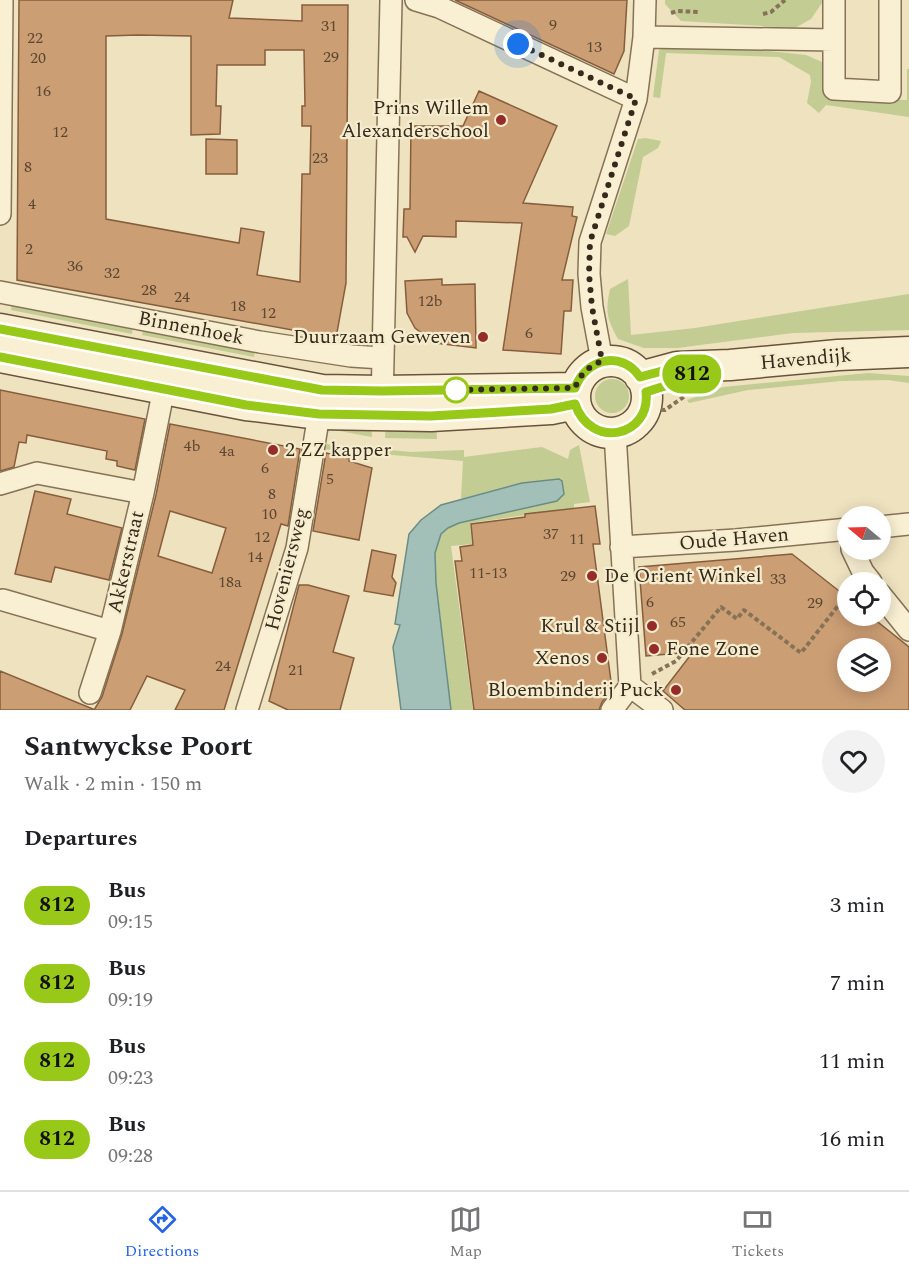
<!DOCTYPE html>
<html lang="en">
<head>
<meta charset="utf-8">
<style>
	body { margin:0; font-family:Spectral,serif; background:#f2f2f2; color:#202124; height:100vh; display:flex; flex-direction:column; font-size:22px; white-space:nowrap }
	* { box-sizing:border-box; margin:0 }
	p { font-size:20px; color:#757577 }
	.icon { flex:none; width:33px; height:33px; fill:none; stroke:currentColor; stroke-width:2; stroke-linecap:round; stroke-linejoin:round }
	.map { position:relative; height:710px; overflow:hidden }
	.details { display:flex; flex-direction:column; background:#fff; flex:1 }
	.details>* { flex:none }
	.badge { padding:0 12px; border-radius:20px; font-size:21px; line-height:39px }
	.needle { width:39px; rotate:289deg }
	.buttons { position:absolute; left:837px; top:506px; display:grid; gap:12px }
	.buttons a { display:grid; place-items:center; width:54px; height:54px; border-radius:50%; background:#fff; box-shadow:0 3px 15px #0003; font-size:30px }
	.you { position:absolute; width:30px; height:30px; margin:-15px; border:4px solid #fff; border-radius:50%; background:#1a73e8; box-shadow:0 0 0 9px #1a73e833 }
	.map>.badge { position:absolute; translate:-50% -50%; box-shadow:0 0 0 3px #fff }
	h2 { padding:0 24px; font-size:22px; line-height:54px }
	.round { display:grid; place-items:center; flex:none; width:63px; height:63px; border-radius:32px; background:#f2f2f2 }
	.overview { display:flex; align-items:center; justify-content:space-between; height:102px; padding:0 24px }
	h1 { font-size:28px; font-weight:700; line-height:45px }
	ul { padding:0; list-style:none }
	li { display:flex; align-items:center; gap:18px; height:78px; padding:0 24px }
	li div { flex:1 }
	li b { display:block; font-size:22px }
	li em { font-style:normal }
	li .badge { min-width:66px; font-weight:700; text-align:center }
	.menu { display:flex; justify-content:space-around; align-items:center; height:84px; border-top:2px solid #e0e0e0; background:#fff; font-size:16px; color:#757577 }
	.menu a { display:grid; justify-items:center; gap:3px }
	.menu .current { color:#2563eb }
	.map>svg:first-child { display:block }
</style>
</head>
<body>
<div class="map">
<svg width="909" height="710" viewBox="0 0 909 710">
	<rect width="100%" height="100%" fill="#eee2bf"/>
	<path fill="#c2cc93" d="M665,0H824L811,19L795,28L681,21L665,4Z
		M714,45L806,55L822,62L826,98L907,100V69H909V117L826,105L819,113L807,103L811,82L810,75L779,57L666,53L660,98L653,97L659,50L667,47Z
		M645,138L661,141L658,148L643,157L629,226L615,236L606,234L638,139Z
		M628,279L631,335L695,328L909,294V330L793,333L677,348H644L618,339C607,319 605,312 610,289Z
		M12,301L133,326L132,334L11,310Z
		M144,328L255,348L254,357L142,335Z
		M868,373L909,376V383L888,380L841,381L748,390L689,403L687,400L723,387Z
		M595 396a17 17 0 1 1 34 0a17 17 0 1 1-34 0Z
		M371,421L372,437L334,430L344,422Z
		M386,422L436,423L437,439L385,438Z
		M325,444L411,452L464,450V457L542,447L568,459L570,450L579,445L590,502L574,504V508L470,523L472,544L451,546L473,710H451C447,675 443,639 439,604C437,586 431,561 436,544C440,532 448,528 459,523L557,501L522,483L461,499L463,461L322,449Z"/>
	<path fill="#a2c0b8" stroke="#698d86" stroke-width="1.5" d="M559,479L562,481L564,494L557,501L459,523L448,528L441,534L435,553L436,583L451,710H401L393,647L400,625L395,624L409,534L421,520L441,505L522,483Z"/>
	<path fill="#cc9e74" stroke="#865e3d" stroke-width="1.5" fill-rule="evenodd" d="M19,0H233L229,18L302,21V5H348L346,283L336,338L17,280ZM138,35L191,36V135L220,134L221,106H216L217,65H265V50H304L305,106H302V126H311L310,174H302L300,282L257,275L264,232L241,228L239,243L106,219V36Z
		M455,0H627L624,51L614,74Z
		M479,91L557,126L523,203L573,207L572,216L577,217L562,280H573L571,311H564L561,354L503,350L522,223L456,221V237L423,236L415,252L407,237H403L404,209H410L411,126H463Z
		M206,139L237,140V174H206Z
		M442,279V285L475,284L476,348L435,343L415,328L407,313L405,281Z
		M0,390L145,419L135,470L117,466V461L106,459L107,451L27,435L26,443L19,442L14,467L0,471Z
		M170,424L300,449L288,526L281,524L224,710H175L185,690L147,676L130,710H94L102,697L122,634L156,495ZM170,511L226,528L212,573L158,556Z
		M326,453L349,458V461L372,468L359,540L313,531Z
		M35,491L71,499L67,514L122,528L109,580L55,567L51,582L15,574Z
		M595,506L600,544H593L612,689L602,702L599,710H474L455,561H462L460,547L473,545L471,524L525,517V514Z
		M372,550L396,555L392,577L396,583L393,596L364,591Z
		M792,554L848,598V615H869L909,647V710H685L663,691L693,652L646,656L639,567ZM848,648H880V681H848Z
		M299,585H308L349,596L333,652L354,658L340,710H288L269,701Z
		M0,671L93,709V710H0Z"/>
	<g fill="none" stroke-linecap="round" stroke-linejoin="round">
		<g stroke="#867357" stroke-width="24">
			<path id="street" d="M416,0L439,7L636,99
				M834,0V89L890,92V0
				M644,37L834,40
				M0,214L2,0
				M0,292L260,342L351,356L382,358
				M602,361L592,307L589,274L590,242L636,99L644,37L645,0
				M382,404L391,0
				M615,433L630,686
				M0,484L37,473L143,493L164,388
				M880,527L909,524
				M621,547L736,540L848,529
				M852,549L863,572L871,582
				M880,594L909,630
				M3,600L110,631
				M630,686L662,710
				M90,693L110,631L143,493
				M247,710L297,548L321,402
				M612,710L630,686"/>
		</g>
		<g stroke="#68543b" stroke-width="33">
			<path id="secondary" d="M0,329L322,390L382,391L575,388
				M0,357L246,405L319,414L431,416L551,409L575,404
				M575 397a36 36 0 1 1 72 0a36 36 0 1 1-72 0Z
				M640,377L677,367L730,365L838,355L909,352"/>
		</g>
		<path stroke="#867357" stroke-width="4" stroke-dasharray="4.5 3" stroke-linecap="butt" d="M671,13L677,11L699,12
			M763,14L771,12L785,0
			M646,409L665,410L685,396
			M652,674L676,661L721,607L737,619L744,610L801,653L848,593"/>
		<use href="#street" stroke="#f9efd2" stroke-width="21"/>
		<use href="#secondary" stroke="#f9efd2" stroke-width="30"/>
	</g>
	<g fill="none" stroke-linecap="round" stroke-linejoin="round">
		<g stroke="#fff" stroke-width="14">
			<path id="line" d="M0,329L322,390L382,391L575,388C586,358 622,350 640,377L677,367H702L684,380L646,392C651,437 591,450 575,404L551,409L431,416L319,414L246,405L0,357"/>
		</g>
		<use href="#line" stroke="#98c818" stroke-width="9"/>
		<path stroke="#362a1c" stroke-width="6" stroke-dasharray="0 10.8" d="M456,390H447L575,388C580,374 588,367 602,361L592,307L589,274L590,242L636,99L518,44"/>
	</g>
	<g fill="#962c27" stroke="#f5ecce" stroke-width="2">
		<circle cx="501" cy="120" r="6"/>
		<circle cx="483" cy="337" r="6"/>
		<circle cx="273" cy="450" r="6"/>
		<circle cx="592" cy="576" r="6"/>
		<circle cx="652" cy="626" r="6"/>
		<circle cx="654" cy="649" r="6"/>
		<circle cx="602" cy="658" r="6"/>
		<circle cx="676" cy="690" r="6"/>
	</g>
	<circle fill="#fff" stroke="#98c818" stroke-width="3" cx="456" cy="390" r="12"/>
	<g text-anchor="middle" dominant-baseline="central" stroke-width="4.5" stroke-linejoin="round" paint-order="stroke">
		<g font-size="16" fill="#5c4732">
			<text x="553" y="25">9</text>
			<text x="329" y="26">31</text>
			<text x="35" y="38">22</text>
			<text x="594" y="47">13</text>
			<text x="331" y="57">29</text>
			<text x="38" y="58">20</text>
			<text x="43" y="91">16</text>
			<text x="60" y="132">12</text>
			<text x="320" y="158">23</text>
			<text x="28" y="167">8</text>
			<text x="32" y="204">4</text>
			<text x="29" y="249">2</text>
			<text x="75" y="266">36</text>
			<text x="112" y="273">32</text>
			<text x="149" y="290">28</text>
			<text x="182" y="297">24</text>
			<text x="430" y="301">12b</text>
			<text x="238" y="306">18</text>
			<text x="268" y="313">12</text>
			<text x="529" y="333">6</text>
			<text x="192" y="446">4b</text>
			<text x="227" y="451">4a</text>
			<text x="265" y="468">6</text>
			<text x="330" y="479">5</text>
			<text x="272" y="494">8</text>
			<text x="269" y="514">10</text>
			<text x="551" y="534">37</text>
			<text x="262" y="537">12</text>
			<text x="577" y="539">11</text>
			<text x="255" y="557">14</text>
			<text x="488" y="573">11-13</text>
			<text x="568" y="576">29</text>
			<text x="778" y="579">33</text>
			<text x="230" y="582">18a</text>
			<text x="650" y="602">6</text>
			<text x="815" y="603">29</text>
			<text x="678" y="622">65</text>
			<text x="223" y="666">24</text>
			<text x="296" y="670">21</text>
		</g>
		<g font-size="20" fill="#362a1c" stroke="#f5ecce" text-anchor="end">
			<text x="489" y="108">Prins Willem<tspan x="489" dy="23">Alexanderschool</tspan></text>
			<text x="471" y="337">Duurzaam Geweven</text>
			<text x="285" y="450" text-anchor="start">2 ZZ kapper</text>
			<text x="604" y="576" text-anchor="start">De Orient Winkel</text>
			<text x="640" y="626">Krul &amp; Stijl</text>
			<text x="666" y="649" text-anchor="start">Fone Zone</text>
			<text x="590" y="658">Xenos</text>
			<text x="664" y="690">Bloembinderij Puck</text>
		</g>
		<g font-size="20" fill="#362a1c" stroke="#f5ecce">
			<text transform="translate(191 328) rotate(11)">Binnenhoek</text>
			<text transform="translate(806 359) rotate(-5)">Havendijk</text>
			<text transform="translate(734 539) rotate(-5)">Oude Haven</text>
			<text transform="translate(126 562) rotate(-77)">Akkerstraat</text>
			<text transform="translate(287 569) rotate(-76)">Hoveniersweg</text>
		</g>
	</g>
</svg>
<div class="buttons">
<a><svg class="needle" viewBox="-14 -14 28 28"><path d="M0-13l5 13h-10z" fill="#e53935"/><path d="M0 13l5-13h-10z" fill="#757577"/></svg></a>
<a><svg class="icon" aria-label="locate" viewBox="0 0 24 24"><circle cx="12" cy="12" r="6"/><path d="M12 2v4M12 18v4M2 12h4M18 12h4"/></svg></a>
<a><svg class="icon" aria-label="layers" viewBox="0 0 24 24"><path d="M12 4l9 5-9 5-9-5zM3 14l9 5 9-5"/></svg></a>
</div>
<div class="you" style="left:518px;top:44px"></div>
<b class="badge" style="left:692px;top:374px;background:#98c818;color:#111">812</b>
</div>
<section class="details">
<div class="overview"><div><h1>Santwyckse Poort</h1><p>Walk · 2 min · 150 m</p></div><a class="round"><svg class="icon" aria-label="heart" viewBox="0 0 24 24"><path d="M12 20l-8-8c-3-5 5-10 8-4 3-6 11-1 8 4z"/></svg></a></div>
<h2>Departures</h2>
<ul>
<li><span class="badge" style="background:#98c818;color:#111">812</span><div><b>Bus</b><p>09:15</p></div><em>3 min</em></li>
<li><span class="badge" style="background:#98c818;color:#111">812</span><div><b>Bus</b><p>09:19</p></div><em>7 min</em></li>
<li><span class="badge" style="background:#98c818;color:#111">812</span><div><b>Bus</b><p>09:23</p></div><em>11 min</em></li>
<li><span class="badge" style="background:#98c818;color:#111">812</span><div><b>Bus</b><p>09:28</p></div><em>16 min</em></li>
</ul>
</section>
<nav class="menu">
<a class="current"><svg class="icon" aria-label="directions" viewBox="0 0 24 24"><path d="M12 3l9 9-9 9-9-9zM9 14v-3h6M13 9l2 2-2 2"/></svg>Directions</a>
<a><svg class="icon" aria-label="map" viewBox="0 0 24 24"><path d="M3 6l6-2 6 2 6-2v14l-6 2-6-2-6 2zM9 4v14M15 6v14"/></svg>Map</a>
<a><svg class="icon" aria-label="tickets" viewBox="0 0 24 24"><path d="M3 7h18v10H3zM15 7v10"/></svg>Tickets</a>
</nav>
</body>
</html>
